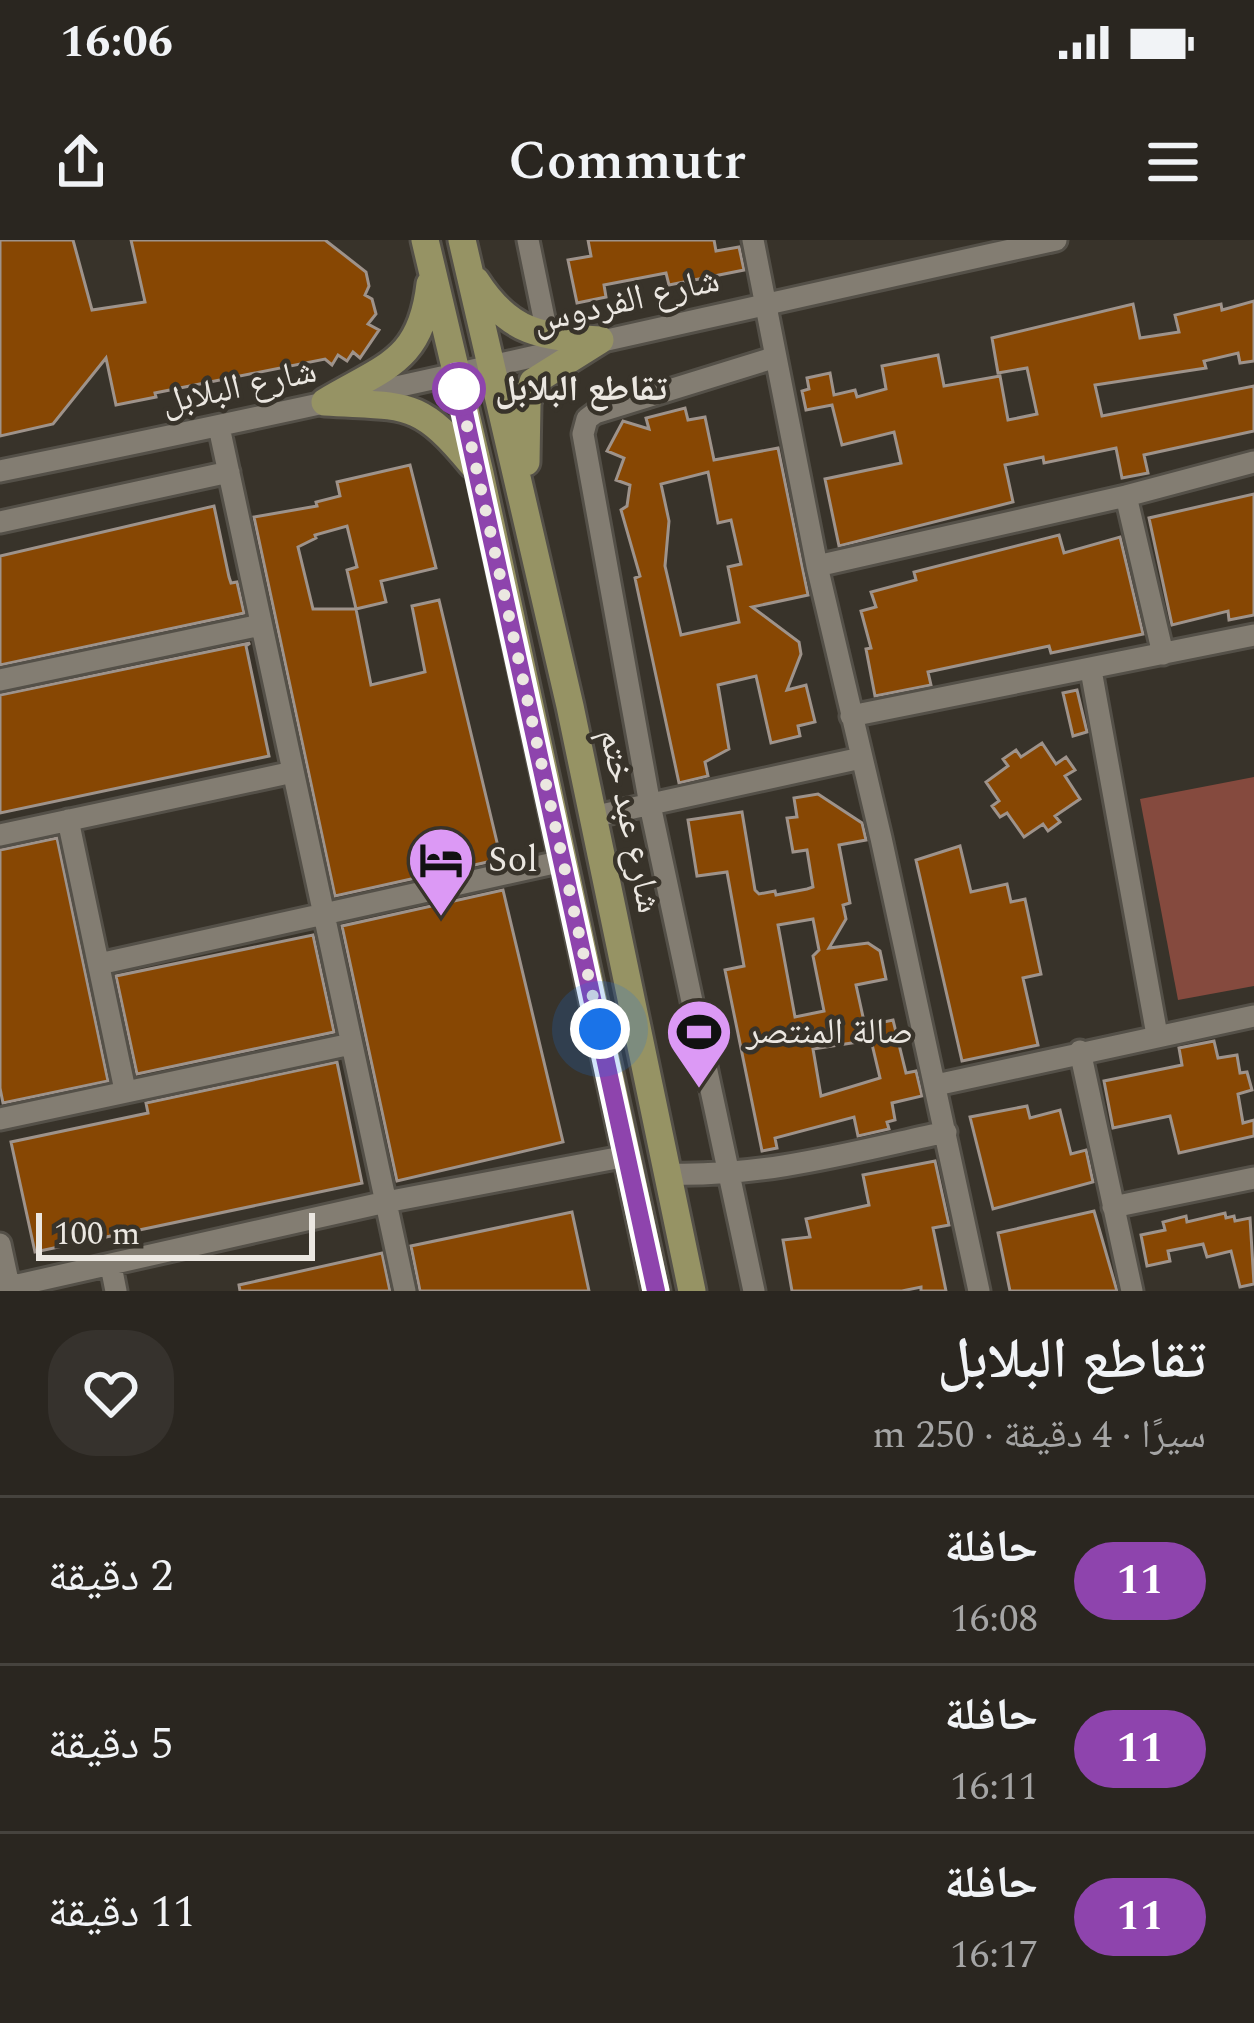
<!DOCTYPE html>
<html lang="ar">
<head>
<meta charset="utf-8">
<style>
	body { margin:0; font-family:Spectral,"Noto Naskh Arabic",serif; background:#36322d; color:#f1f3f6; direction:rtl; height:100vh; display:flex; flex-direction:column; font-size:45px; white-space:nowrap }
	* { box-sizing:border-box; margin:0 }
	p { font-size:39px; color:#a5a5a5 }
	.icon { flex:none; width:66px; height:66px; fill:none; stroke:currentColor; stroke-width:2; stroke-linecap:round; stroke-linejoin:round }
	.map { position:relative; height:1051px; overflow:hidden; direction:ltr }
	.details { display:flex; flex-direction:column; background:#2a2620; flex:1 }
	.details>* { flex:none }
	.badge { padding:0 24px; border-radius:39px; font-size:42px; line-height:78px }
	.scale { position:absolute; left:36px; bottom:30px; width:279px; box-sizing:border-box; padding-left:12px; border:6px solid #ebe7e1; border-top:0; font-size:33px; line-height:42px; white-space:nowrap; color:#ebe7e1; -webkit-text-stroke:9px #38332a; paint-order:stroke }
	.you { position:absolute; width:60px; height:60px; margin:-30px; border:9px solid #fff; border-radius:50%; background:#1a73e8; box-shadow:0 0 0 18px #1a73e833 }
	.map>.badge { position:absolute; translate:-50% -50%; box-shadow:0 0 0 6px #fff }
	.round { display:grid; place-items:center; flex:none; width:126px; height:126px; border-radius:48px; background:#36322d }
	.head { display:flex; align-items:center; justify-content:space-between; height:204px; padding:0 48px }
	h1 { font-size:57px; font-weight:600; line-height:90px }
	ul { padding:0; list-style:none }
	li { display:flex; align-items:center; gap:36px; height:168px; padding:0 48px; border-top:3px solid #46433e }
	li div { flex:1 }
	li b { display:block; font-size:45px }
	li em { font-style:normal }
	li .badge { min-width:132px; font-weight:700; text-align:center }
	.status { display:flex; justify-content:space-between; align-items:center; height:84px; padding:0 60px; background:#2a2620; direction:ltr }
	.status svg { height:33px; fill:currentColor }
	header { display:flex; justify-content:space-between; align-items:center; height:156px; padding:0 48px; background:#2a2620; font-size:54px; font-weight:600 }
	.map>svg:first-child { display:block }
</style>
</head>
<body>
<div class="status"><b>16:06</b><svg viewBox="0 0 49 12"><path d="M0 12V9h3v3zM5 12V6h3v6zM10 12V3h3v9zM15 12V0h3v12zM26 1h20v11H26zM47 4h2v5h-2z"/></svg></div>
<header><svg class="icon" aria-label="menu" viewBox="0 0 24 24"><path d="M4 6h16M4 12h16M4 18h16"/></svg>Commutr<svg class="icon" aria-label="share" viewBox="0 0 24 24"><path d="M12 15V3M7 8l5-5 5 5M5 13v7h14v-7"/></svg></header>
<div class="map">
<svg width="1254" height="1051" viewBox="0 0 1254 1051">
	<rect width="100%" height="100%" fill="#38332a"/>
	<path fill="#854a3e" d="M1254,537V746L1178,760L1140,559Z"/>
	<path fill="#874703" stroke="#9e938b" stroke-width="3" fill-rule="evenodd" d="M0,0H73L92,70L145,62L131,0H325L366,32L369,46L365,55L372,59L376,74L368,84L379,90L360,118L353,112L347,121L338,115L332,125L325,119L155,153L156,157L116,165L106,118L53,184L0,196Z
		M588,0H714L716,11L739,7L744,30L669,45L666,33L604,45L606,57L577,63L568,20L591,16Z
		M1254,61V121L1240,123L1238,113L1204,121L1206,128L1095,145L1102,176L1254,146V191L1144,215L1148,233L1122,238L1116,208L1044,223L1043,217L1005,225L1013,262L839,306L825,239L901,223L894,192L842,205L832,165L806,170L802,151L809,149L807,138L830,133L834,155L855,150L857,157L886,149L882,126L938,115L944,146L1000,136L1008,180L1037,174L1027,128L998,133L992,98L1133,64L1140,98L1179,92L1175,75L1221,64L1222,70Z
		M685,168L688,180L705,177L714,220L778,208L808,355L752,367L799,402L801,414L787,450L806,445L815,482L798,486L800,496L771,503L756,436L718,445L729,509L705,522L708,536L679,543L635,338L640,336L621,270L627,266L630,245L616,240L624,218L607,211L623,181L649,189L646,178ZM708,232L718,283L731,280L741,324L728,327L739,382L681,395L665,326L669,281L661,244Z
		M410,225L436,328L381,341L386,362L356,369L371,445L425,432L412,366L439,360L501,619L335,656L254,277L317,266L316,262L340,256L337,242ZM347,286L357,327L347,330L356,369H313L298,307L316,298L315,295Z
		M1254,254V375L1229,380L1228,371L1172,385L1149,278Z
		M214,266L229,337L231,343L237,342L244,373L0,425V316Z
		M1059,295L1064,313L1120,297L1143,394L1051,413L1049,406L928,432L931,445L875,456L866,409L871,408L861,371L876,367L871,352L916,340L914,332Z
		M250,403L246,406L269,516L0,573V455Z
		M1077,450L1087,492L1073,496L1063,453Z
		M1042,503L1056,524L1066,517L1075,530L1065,536L1080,559L1055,576L1060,582L1048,591L1043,584L1024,597L1007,573L1000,577L992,566L999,561L986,542L1008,526L1003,519L1016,510L1021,517Z
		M818,554L862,583L866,600L839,605L850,663L843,665L846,679L829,708L868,703L880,711L886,739L856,745L865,786L893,780L906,833L916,831L922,856L892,863L895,880L887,882L889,889L858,896L854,877L775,898L777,908L762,911L725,730L744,726L727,632L697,636L688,580L742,572L755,650L759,654L775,651L776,655L807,649L813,647L807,610L793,612L787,578L797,577L794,558ZM813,679L819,710L813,716L824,771L795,777L778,685ZM871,800L880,838L821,856L813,809Z
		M57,598L108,841L3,863L0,848V610Z
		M960,606L971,652L1007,644L1011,662L1025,659L1041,734L1023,738L1038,805L962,821L916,620Z
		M503,650L563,902L397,941L342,686Z
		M313,695L334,792L137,834L116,736Z
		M1214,801L1218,818L1237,815L1240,833L1247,832L1252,850L1238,854L1243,883L1254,880V896L1179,913L1170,876L1113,888L1104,841L1182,825L1179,808Z
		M337,822L362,943L35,1012L11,902L148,873L146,863Z
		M1027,866L1030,878L1060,870L1071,914L1086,910L1093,942L993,969L970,877Z
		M935,921L949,985L933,988L946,1051H921V1047L902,1051H792L783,1000L810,997L806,979L869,965L863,935Z
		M1094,971L1117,1051H1010L998,993Z
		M572,972L589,1051H420L411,1006Z
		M1225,973L1226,978L1234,976L1235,981L1250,978L1254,1044L1240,1047L1231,1011L1207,1017L1203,1004L1168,1011L1170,1021L1147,1026L1141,995L1165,990L1163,982L1186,976L1187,982Z
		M382,1013L390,1051H240L239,1045Z"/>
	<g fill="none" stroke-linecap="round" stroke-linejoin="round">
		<g stroke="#545048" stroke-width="27">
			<path id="minor" d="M528,0L548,98
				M753,0L817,326L881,598L979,1051
				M219,187L405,1051
				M0,231C353,160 704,77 1056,0
				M1126,256L1163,414
				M0,282L229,232
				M817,326L1126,256L1254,222
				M1091,430L1157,795
				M0,440L261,385
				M851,476L1254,395
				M592,577L861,518
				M68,580L125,850
				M0,595L293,532
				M99,724L563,621
				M1080,811L1132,1051
				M936,845L1254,776
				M0,879L351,804
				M669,934C764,937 853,912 946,892
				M1113,967L1254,938
				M0,1004L9,1046
				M111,1026L116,1051
				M0,1049L386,962L627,916
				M754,1051L650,565L583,194L587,179L595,173L776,117"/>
		</g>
		<g stroke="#545048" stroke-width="33">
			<path id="major" d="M425,0L480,233L656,1051
				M462,0L570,466L692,1051
				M476,41C510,94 542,97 600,100
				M325,162C385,126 421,122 430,44
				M325,162C405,167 418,158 472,224
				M526,222L527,163L533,142L600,100"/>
		</g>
		<use href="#minor" stroke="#837d72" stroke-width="21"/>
		<use href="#major" stroke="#969364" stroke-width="27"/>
	</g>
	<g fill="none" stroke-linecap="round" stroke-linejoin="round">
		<g stroke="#fff" stroke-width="27">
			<path id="line" d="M456,136L656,1051"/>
		</g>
		<use href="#line" stroke="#8e44ad" stroke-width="18"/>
		<path stroke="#ebe7e1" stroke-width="12" stroke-dasharray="0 21.6" d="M459,149L456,136L600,789"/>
	</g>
	<defs>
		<g id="hotel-pin" transform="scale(3.45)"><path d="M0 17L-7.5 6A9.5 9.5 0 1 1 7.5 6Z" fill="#dc99f5" stroke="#38332a"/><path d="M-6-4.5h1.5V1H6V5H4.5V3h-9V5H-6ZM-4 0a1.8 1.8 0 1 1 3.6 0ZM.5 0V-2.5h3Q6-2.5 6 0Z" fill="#111"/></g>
		<g id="stadium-pin" transform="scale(3.45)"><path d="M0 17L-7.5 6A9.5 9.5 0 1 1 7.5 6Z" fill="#dc99f5" stroke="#38332a"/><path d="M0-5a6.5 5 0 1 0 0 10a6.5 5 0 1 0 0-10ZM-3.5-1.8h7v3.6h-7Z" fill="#111"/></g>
	</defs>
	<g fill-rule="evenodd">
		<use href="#hotel-pin" x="441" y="620"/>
		<use href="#stadium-pin" x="699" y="792"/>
	</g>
	<circle fill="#fff" stroke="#8e44ad" stroke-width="6" cx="459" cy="149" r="24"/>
	<g text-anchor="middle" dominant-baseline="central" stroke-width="9" stroke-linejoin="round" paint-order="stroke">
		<g font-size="36" fill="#ebe7e1" stroke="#38332a">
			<text transform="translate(626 61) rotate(-13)">شارع الفردوس</text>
			<text transform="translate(239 147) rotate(-12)">شارع البلابل</text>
			<text transform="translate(630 581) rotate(78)">شارع عبد ختم</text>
		</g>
		<g font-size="36" font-weight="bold" fill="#ebe7e1" stroke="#38332a" text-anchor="start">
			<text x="495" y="149">تقاطع البلابل</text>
		</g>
		<g font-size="36" fill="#ebe7e1" stroke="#38332a" text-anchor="start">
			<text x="488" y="620">Sol</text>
			<text x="746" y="792">صالة المنتصر</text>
		</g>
	</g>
</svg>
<div class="scale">100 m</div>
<div class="you" style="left:600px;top:789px"></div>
</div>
<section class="details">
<div class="head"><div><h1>تقاطع البلابل</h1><p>سيرًا · 4 دقيقة · 250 m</p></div><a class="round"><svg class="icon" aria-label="heart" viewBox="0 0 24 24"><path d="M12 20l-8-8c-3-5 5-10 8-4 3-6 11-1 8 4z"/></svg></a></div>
<ul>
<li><span class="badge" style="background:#8e44ad;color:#fff">11</span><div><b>حافلة</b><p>16:08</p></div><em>2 دقيقة</em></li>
<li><span class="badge" style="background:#8e44ad;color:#fff">11</span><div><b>حافلة</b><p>16:11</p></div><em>5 دقيقة</em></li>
<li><span class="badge" style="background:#8e44ad;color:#fff">11</span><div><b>حافلة</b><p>16:17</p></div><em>11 دقيقة</em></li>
</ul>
</section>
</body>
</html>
